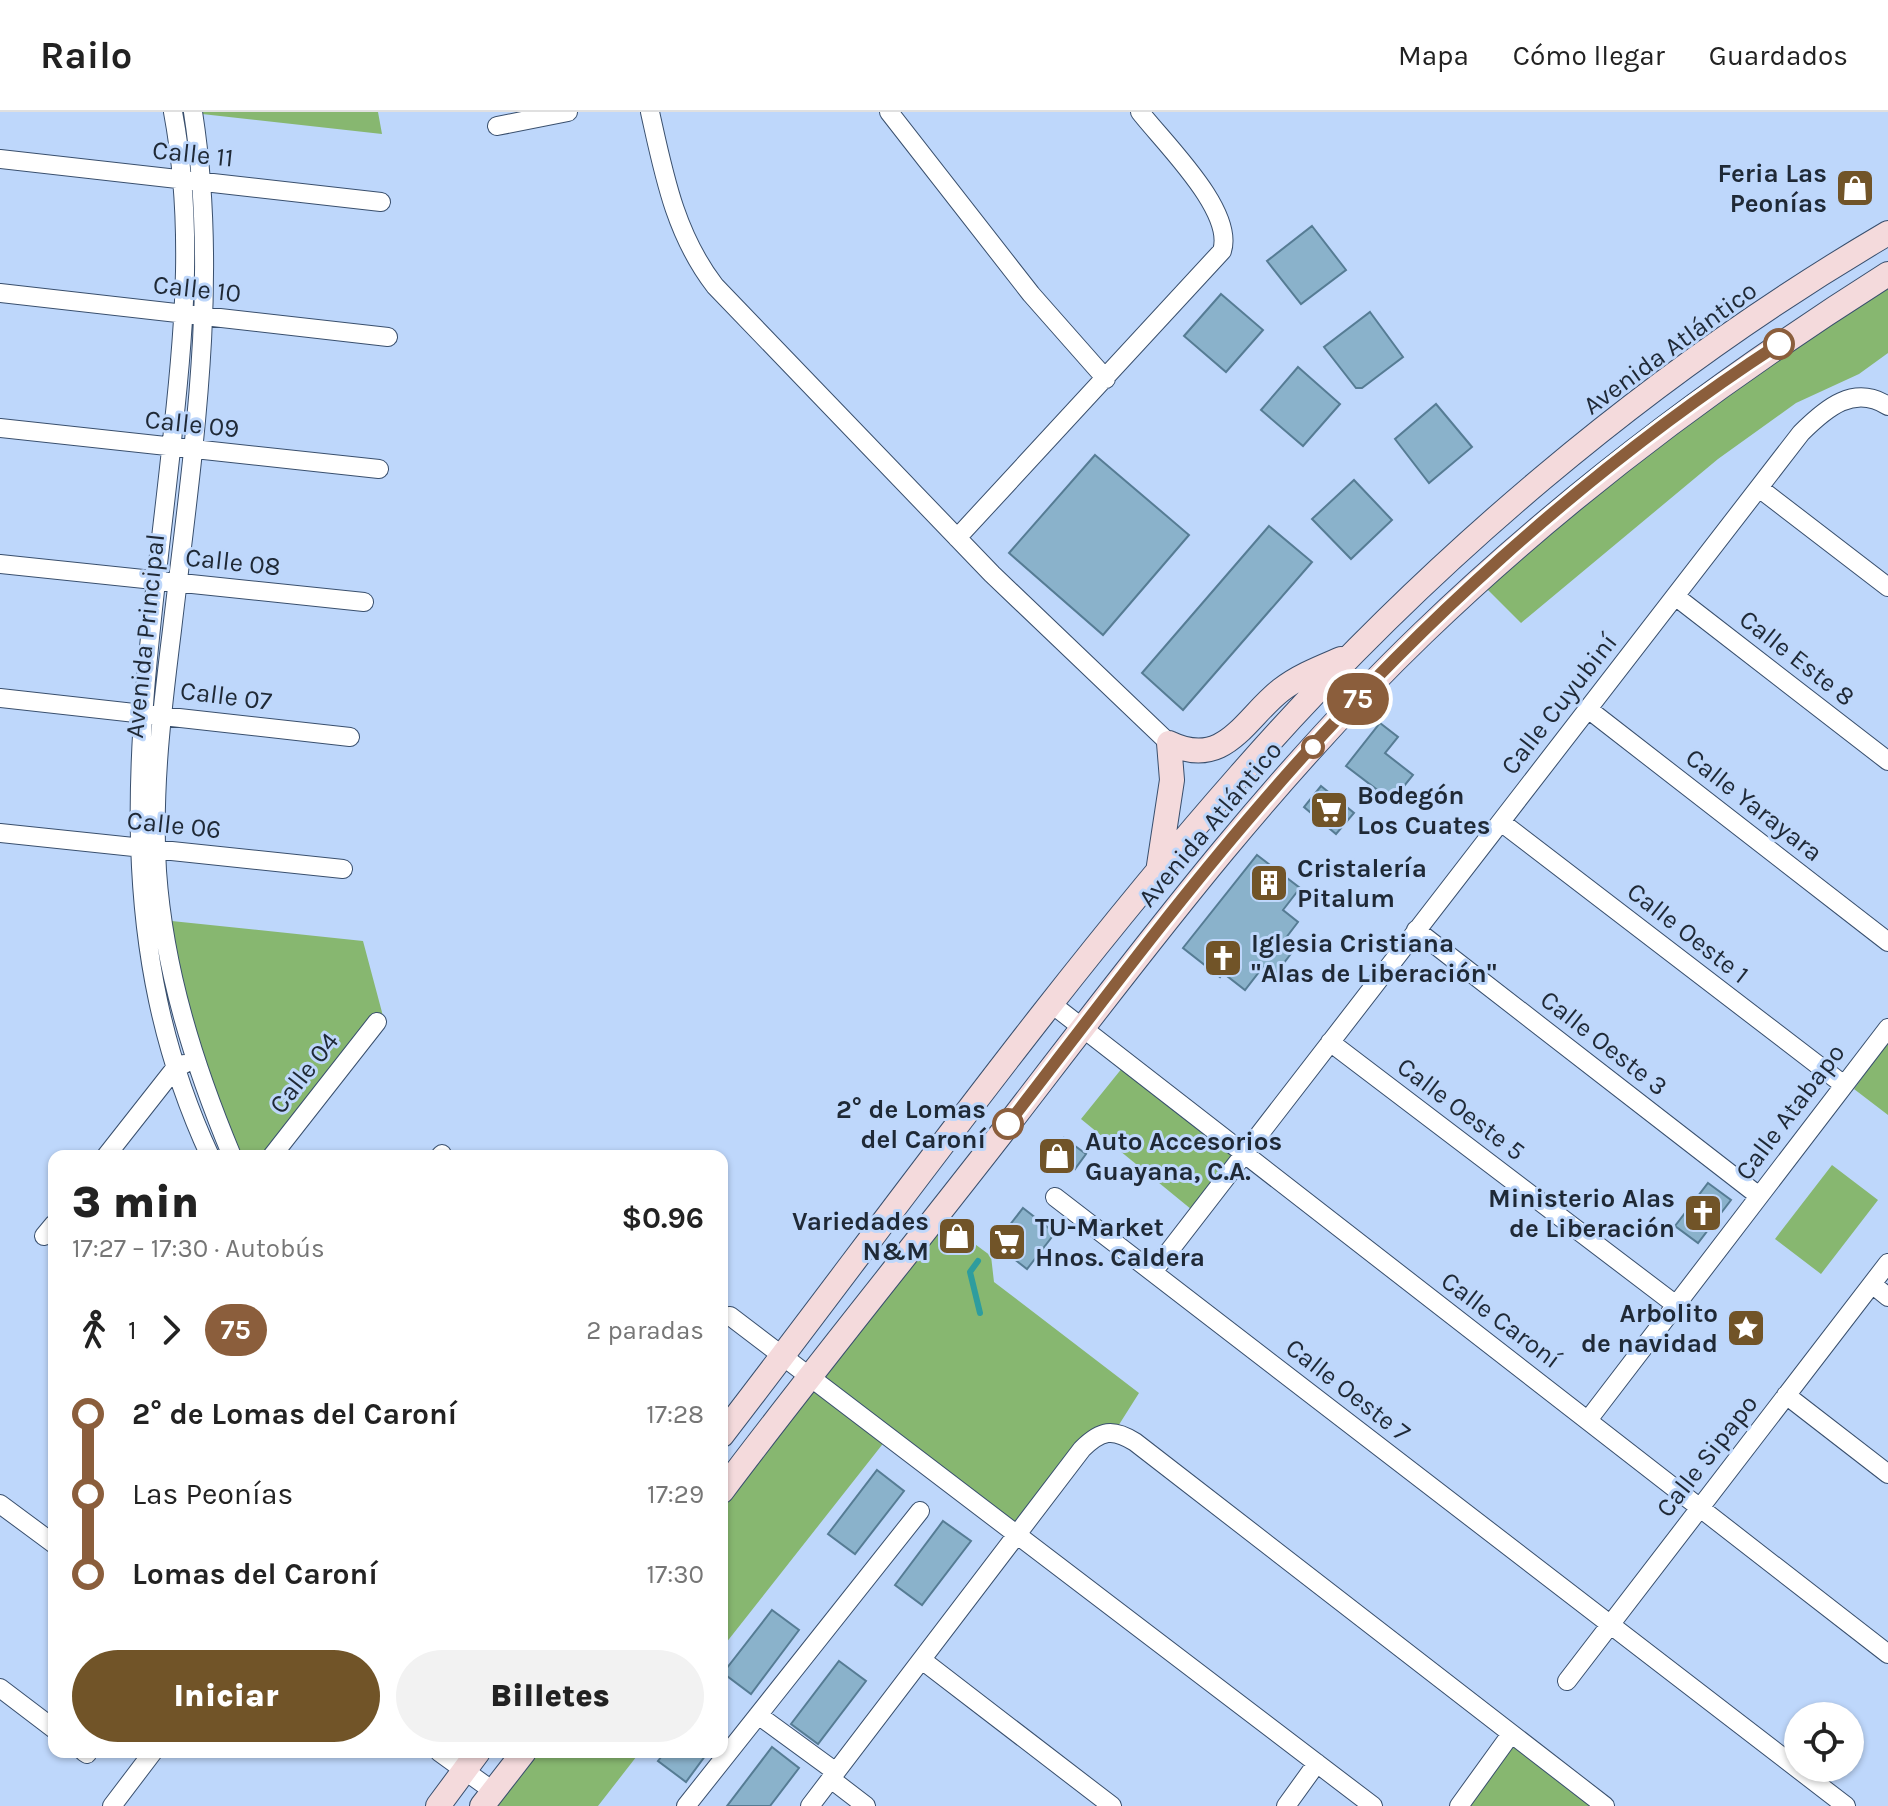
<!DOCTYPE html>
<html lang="es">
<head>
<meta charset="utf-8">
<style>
	body { margin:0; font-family:Karla,sans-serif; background:#f2f2f2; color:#222; height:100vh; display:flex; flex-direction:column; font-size:30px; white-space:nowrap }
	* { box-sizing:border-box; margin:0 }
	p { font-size:26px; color:#767676 }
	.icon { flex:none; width:44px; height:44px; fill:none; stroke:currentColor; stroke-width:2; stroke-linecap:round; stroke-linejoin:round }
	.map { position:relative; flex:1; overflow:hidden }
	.panel { position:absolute; left:48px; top:1038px; width:680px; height:608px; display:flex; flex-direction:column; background:#fff; border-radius:16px; box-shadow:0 2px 6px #0004 }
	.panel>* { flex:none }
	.badge { padding:0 16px; border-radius:26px; font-size:28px; line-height:52px }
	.controls { position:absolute; left:1784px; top:1590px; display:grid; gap:16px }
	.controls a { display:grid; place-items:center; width:80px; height:80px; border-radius:50%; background:#fff; box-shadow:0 2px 6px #0004; font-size:40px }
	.map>.badge { position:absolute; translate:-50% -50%; box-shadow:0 0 0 4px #fff }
	.legs { display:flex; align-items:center; gap:12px; height:88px; padding:0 24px; font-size:26px }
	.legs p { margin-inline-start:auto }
	.headline { display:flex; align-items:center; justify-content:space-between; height:136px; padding:0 24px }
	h1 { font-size:44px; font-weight:800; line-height:60px }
	.action { display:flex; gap:16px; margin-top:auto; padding:16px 24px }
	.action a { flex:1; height:92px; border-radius:48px; background:#715428; color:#fff; font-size:32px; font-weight:800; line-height:92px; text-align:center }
	.action a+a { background:#f2f2f2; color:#222 }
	ul { padding:0 24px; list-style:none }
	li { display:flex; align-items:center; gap:28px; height:80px; font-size:30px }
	li i { display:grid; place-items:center; width:12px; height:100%; margin:0 10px; background:currentColor }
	li i::after { content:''; width:20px; height:20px; margin:-10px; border:6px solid; border-radius:50%; background:#fff }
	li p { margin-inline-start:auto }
	li:first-child i { background:linear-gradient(#0000 50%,currentColor 0) }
	li:last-child i { background:linear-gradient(currentColor 50%,#0000 0) }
	header { display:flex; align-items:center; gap:48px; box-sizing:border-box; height:112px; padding:0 40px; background:#fff; border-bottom:2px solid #e0e0e0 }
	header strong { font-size:38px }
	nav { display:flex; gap:44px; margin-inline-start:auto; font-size:28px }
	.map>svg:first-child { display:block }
</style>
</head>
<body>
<header>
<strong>Railo</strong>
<nav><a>Mapa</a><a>Cómo llegar</a><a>Guardados</a></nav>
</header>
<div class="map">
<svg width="1888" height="1694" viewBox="0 0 1888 1694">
	<rect width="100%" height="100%" fill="#bed7fb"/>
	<path fill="#87b770" d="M193,0H378L382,22L193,1Z
		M1888,162V241L1859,262L1796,291L1718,347L1521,511L1479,469Z
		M162,808L363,829L383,904L272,1044H232Z
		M1888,930V1003L1854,977Z
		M1127,950L1243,1041L1197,1102L1081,1007Z
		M1832,1053L1878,1088L1821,1162L1775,1127Z
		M937,1104L991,1144L994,1170L1139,1281L1115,1319H1107L1018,1421L889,1324L722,1536V1379Z
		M1511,1622L1605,1694H1459Z
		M524,1640H640L598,1694H482Z"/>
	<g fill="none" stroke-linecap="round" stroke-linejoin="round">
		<path stroke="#2e9d9e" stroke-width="6" d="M978,1149L970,1160L980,1201"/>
	</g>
	<path fill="#8ab2cb" stroke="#567c94" stroke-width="2" d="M1312,114L1346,158L1301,192L1267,149Z
		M1221,182L1263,218L1226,260L1184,224Z
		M1370,200L1403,245L1362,276H1356L1324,235Z
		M1298,255L1340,292L1303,334L1261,298Z
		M1436,292L1472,335L1429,371L1395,327Z
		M1095,343L1189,423L1103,523L1009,441Z
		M1354,368L1392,408L1351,447L1312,407Z
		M1269,414L1312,450L1183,598L1142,561Z
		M1380,611L1398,625L1385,641L1413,663L1392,689L1346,654Z
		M1321,674L1354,701L1336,722L1304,695Z
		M1257,743L1300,776L1283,798L1298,810L1282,831L1293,839L1274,864L1263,855L1245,878L1223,861L1220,865L1183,836Z
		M1064,1026L1086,1042L1075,1057L1069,1052L1064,1059L1048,1047Z
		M1708,1071L1731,1088L1698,1131L1675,1114Z
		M1023,1096L1055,1121L1027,1157L995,1132Z
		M877,1358L904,1379L855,1442L828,1422Z
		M943,1409L971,1429L922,1493L895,1473Z
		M772,1498L799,1518L751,1582L723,1561Z
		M839,1549L866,1569L818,1632L791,1612Z
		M772,1635L799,1656L770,1694H727Z
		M665,1640H708L686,1670L658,1649Z"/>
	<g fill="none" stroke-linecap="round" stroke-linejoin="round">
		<g stroke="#394f6d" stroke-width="20">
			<path id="street" d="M173,0C193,107 185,212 173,319C147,571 98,803 210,1044
				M193,0C220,172 192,346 172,518C162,598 152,678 157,759C164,858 194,953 232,1044
				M650,0C664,63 675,122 715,174L992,462L1169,631
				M889,0L1031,182L1106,267
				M497,14L568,0
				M0,47L381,90
				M0,181L388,225
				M0,316L379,357
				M1759,376L1888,475
				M957,426L1222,139C1235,99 1164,31 1140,0
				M0,452L364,490
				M1675,484L1888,649
				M0,586L350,625
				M1588,597L1888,830
				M1501,710L1844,973
				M0,721L343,757
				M1416,818L1759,1084
				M1053,893L1888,1542
				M1330,930L1676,1193
				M106,1044L176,955L184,952
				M272,1044L377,910
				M440,1044L442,1042
				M1055,1085L1846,1694
				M44,1124L54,1112
				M1153,1160L1801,321C1826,296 1854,272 1888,294
				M1872,1172L1888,1185
				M730,1204L1373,1694
				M1786,1283L1888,1362
				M1588,1308L1888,916
				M0,1392L54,1432
				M922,1548L1112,1694
				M1567,1569L1888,1151
				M0,1576L54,1617
				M758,1603L836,1660
				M84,1640L87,1642
				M439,1640L493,1679
				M831,1667L866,1694
				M112,1694L153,1640
				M686,1694L920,1399
				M810,1694L1082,1337C1101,1318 1113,1316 1135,1330L1605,1694
				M1286,1694L1317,1651
				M1459,1694L1511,1622"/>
		</g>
		<g stroke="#394f6d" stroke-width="26">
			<path id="secondary" d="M1169,631C1225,658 1244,607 1281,578C1299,564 1320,556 1341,547
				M1158,760L1172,668L1169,631
				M722,1323C892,1102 1056,872 1240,663C1425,452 1646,263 1888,121
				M722,1379C816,1254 915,1133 1011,1009C1141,840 1268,670 1423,521C1565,384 1722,267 1888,162
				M438,1694L478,1640
				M482,1694L524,1640"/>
		</g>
		<use href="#street" stroke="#fff" stroke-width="18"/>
		<use href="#secondary" stroke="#f4dadc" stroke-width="24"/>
	</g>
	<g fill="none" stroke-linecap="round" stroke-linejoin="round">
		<g stroke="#fff" stroke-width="18">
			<path id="line-1" d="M1008,1012C1090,906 1169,799 1256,698C1406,522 1585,358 1779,232"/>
		</g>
		<use href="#line-1" stroke="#8b5e3c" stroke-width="12"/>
	</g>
	<defs>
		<g id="shop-square" transform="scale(2)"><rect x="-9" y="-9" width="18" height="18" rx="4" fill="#715428" stroke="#bed7fb"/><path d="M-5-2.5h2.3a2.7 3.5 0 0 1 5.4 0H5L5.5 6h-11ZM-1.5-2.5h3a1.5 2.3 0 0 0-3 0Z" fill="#fff"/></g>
		<g id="supermarket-square" transform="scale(2)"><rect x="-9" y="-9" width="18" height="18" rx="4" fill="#715428" stroke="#bed7fb"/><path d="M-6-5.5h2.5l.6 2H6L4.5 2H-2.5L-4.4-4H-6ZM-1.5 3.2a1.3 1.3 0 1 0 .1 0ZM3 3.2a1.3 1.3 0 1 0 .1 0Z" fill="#fff"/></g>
		<g id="building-square" transform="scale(2)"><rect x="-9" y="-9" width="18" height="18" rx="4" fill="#715428" stroke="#bed7fb"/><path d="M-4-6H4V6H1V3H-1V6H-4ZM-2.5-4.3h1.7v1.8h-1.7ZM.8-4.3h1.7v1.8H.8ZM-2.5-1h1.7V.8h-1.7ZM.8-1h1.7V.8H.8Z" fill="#fff"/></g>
		<g id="church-square" transform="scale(2)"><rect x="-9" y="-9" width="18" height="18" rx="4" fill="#715428" stroke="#bed7fb"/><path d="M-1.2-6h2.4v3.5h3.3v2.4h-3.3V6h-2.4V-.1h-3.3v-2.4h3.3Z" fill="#fff"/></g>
		<g id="sight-square" transform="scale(2)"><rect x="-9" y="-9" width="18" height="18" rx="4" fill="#715428" stroke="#bed7fb"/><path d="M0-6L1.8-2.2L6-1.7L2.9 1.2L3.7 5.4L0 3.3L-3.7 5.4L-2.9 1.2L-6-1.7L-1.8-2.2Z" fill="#fff"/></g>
	</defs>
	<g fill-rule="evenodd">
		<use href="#shop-square" x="1855" y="76"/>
		<use href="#supermarket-square" x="1329" y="698"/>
		<use href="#building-square" x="1269" y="771"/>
		<use href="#church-square" x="1223" y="846"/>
		<use href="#shop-square" x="1057" y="1044"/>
		<use href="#church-square" x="1703" y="1101"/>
		<use href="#shop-square" x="957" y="1124"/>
		<use href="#supermarket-square" x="1007" y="1130"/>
		<use href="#sight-square" x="1746" y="1216"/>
	</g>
	<g fill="#fff" stroke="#8b5e3c" stroke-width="4">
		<circle cx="1779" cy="232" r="14"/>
		<circle cx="1313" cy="635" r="10"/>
		<circle cx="1008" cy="1012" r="14"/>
	</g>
	<g text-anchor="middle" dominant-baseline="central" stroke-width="6" stroke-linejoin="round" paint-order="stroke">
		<g font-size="26" fill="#1f2936" stroke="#bed7fb">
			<text transform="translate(193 42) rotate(6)">Calle 11</text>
			<text transform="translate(197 177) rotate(6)">Calle 10</text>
			<text transform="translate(1670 236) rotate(-36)">Avenida Atlántico</text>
			<text transform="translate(192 312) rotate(6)">Calle 09</text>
			<text transform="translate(233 450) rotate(6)">Calle 08</text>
			<text transform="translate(145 524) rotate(-84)">Avenida Principal</text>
			<text transform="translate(1797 546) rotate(38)">Calle Este 8</text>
			<text transform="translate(226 584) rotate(7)">Calle 07</text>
			<text transform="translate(1559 592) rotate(-52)">Calle Cuyubiní</text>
			<text transform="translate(1754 693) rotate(38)">Calle Yarayara</text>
			<text transform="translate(1210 712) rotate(-50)">Avenida Atlántico</text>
			<text transform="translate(174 713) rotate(6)">Calle 06</text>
			<text transform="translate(1688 821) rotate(38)">Calle Oeste 1</text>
			<text transform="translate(1604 931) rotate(38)">Calle Oeste 3</text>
			<text transform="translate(304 961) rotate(-52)">Calle 04</text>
			<text transform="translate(1461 997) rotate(37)">Calle Oeste 5</text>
			<text transform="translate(1790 1000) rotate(-53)">Calle Atabapo</text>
			<text transform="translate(1501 1208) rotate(37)">Calle Caroní</text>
			<text transform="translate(1348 1278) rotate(38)">Calle Oeste 7</text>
			<text transform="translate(1707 1344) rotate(-52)">Calle Sipapo</text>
		</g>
		<g font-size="26" font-weight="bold" fill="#1f2936" stroke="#bed7fb" text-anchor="start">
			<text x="1827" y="61" text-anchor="end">Feria Las<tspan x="1827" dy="30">Peonías</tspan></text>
			<text x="1357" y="683">Bodegón<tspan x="1357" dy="30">Los Cuates</tspan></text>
			<text x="1297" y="756">Cristalería<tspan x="1297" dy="30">Pitalum</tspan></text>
			<text x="1251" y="831">Iglesia Cristiana<tspan x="1251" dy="30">"Alas de Liberación"</tspan></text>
			<text x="1085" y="1029">Auto Accesorios<tspan x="1085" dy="30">Guayana, C.A.</tspan></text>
			<text x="1675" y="1086" text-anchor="end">Ministerio Alas<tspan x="1675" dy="30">de Liberación</tspan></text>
			<text x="929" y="1109" text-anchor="end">Variedades<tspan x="929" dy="30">N&amp;M</tspan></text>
			<text x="1035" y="1115">TU-Market<tspan x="1035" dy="30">Hnos. Caldera</tspan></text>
			<text x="1718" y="1201" text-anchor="end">Arbolito<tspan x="1718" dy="30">de navidad</tspan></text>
		</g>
		<g font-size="26" font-weight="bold" fill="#1f2936" stroke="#bed7fb" text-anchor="end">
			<text x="986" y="997">2° de Lomas<tspan x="986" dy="30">del Caroní</tspan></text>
		</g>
	</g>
</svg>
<div class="controls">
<a><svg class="icon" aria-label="locate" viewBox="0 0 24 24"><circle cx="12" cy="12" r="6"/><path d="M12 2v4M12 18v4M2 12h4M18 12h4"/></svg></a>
</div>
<b class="badge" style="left:1358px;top:587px;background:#8b5e3c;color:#fff">75</b>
<section class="panel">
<div class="headline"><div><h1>3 min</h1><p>17:27 – 17:30 · Autobús</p></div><b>$0.96</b></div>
<div class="legs"><svg class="icon" aria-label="walk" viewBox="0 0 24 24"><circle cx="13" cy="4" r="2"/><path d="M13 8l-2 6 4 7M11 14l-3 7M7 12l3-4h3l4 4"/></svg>1<svg class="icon" aria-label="forward" viewBox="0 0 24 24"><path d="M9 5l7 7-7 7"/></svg><b class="badge" style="background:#8b5e3c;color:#fff">75</b><p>2 paradas</p></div>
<ul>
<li><i style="color:#8b5e3c"></i><b>2° de Lomas del Caroní</b><p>17:28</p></li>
<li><i style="color:#8b5e3c"></i><span>Las Peonías</span><p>17:29</p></li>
<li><i style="color:#8b5e3c"></i><b>Lomas del Caroní</b><p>17:30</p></li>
</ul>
<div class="action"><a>Iniciar</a><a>Billetes</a></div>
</section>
</div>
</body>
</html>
